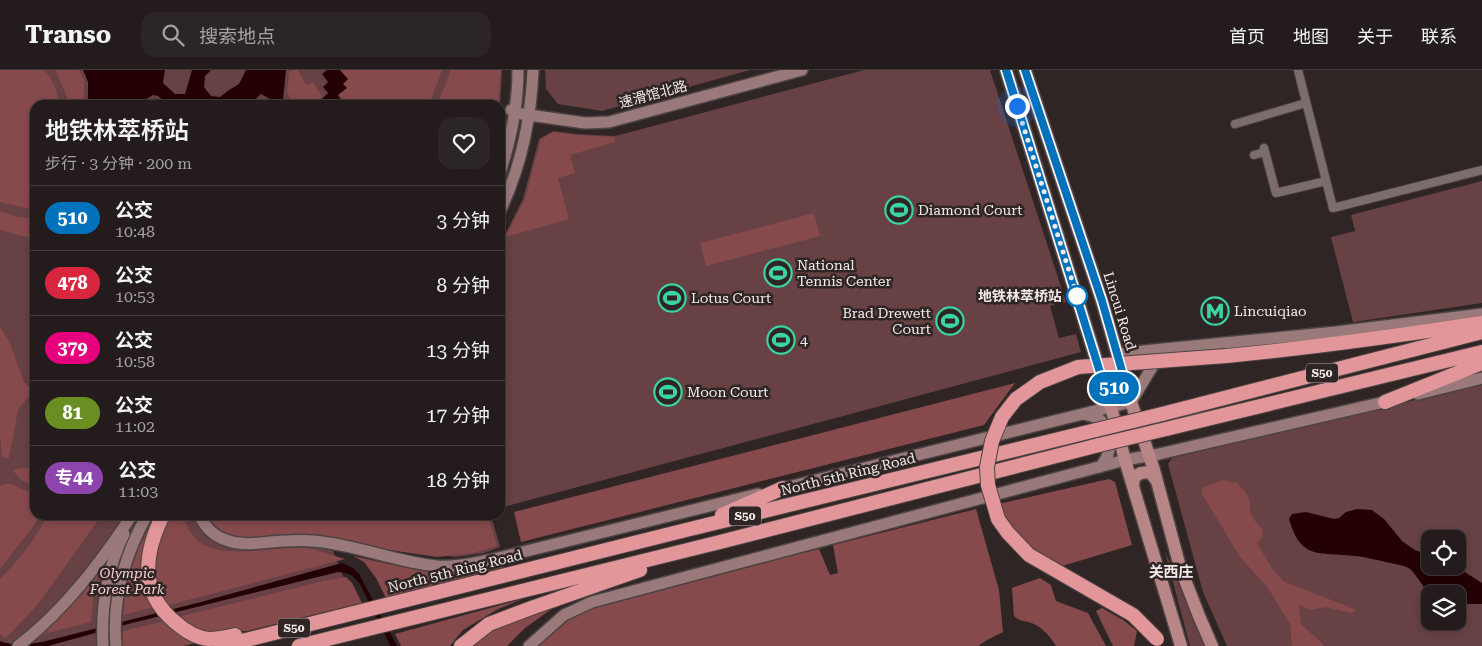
<!DOCTYPE html>
<html lang="zh">
<head>
<meta charset="utf-8">
<style>
	body { margin:0; font-family:"Roboto Serif","Noto Sans SC",serif; background:#2c2525; color:#f1f3f6; height:100vh; display:flex; flex-direction:column; font-size:19px; white-space:nowrap }
	* { box-sizing:border-box; margin:0 }
	p { font-size:16px; color:#a3a1a3 }
	.icon { flex:none; width:28px; height:28px; fill:none; stroke:currentColor; stroke-width:2; stroke-linecap:round; stroke-linejoin:round }
	.map { position:relative; flex:1; overflow:hidden }
	.sheet { position:absolute; left:30px; top:30px; width:475px; height:420px; display:flex; flex-direction:column; background:#241c1c; border-radius:15px; box-shadow:0 2px 8px #0003,0 0 0 1px #413a3b }
	.sheet>* { flex:none }
	.badge { padding:0 10px; border-radius:16px; font-size:18px; line-height:32px }
	.fabs { position:absolute; left:1421px; top:460px; display:grid; gap:10px }
	.fabs a { display:grid; place-items:center; width:45px; height:45px; border-radius:10px; background:#241c1c; box-shadow:0 2px 8px #0003,0 0 0 1px #413a3b; font-size:25px }
	.you { position:absolute; width:25px; height:25px; margin:-12px; border:4px solid #fff; border-radius:50%; background:#1a73e8; box-shadow:0 0 0 8px #1a73e833 }
	.map>.badge { position:absolute; translate:-50% -50%; box-shadow:0 0 0 2px #fff }
	.round { display:grid; place-items:center; flex:none; width:52px; height:52px; border-radius:15px; background:#2c2525 }
	.overview { display:flex; align-items:center; justify-content:space-between; height:85px; padding:0 15px }
	h1 { font-size:24px; font-weight:600; line-height:38px }
	ul { padding:0; list-style:none }
	li { display:flex; align-items:center; gap:15px; height:65px; padding:0 15px; border-top:1px solid #413a3b }
	li div { flex:1 }
	li b { display:block; font-size:19px }
	li em { font-style:normal }
	li .badge { min-width:55px; font-weight:700; text-align:center }
	header { display:flex; align-items:center; gap:30px; box-sizing:border-box; height:70px; padding:0 25px; background:#241c1c; border-bottom:1px solid #413a3b }
	header strong { font-size:24px }
	nav { display:flex; gap:28px; margin-inline-start:auto; font-size:18px }
	.search { width:350px; height:45px; background:#2c2525; display:flex; align-items:center; gap:12px; box-sizing:border-box; padding:0 18px; border-radius:15px; color:#a3a1a3; font-size:19px }
	.map>svg:first-child { display:block }
</style>
</head>
<body>
<header>
<strong>Transo</strong>
<div class="search"><svg class="icon" aria-label="search" viewBox="0 0 24 24"><circle cx="10" cy="10" r="6"/><path d="M15 15l6 6"/></svg>搜索地点</div>
<nav><a>首页</a><a>地图</a><a>关于</a><a>联系</a></nav>
</header>
<div class="map">
<svg width="1482" height="576" viewBox="0 0 1482 576">
	<rect width="100%" height="100%" fill="#302525"/>
	<path fill="#674143" fill-rule="evenodd" d="M0,0H502L500,35H35V445H491L500,477L484,483L456,487L338,469L333,481L354,533L166,576H0Z
		M545,0H750L602,41L558,34L546,19Z
		M864,0H990L1066,232L1050,236L1059,268L1076,264L1081,282L500,438V175L523,129L539,69L553,61L576,64L614,66L627,63Z
		M1482,111V233L1353,252L1331,167L1355,161L1351,145Z
		M1482,314V576H1227L1203,522L1168,394L1172,388ZM1430,469H1458V496H1430ZM1430,524H1458V551H1430Z
		M1165,482C1180,513 1191,545 1206,576H1190Z"/>
	<path fill="#864a4d" d="M0,0H44C53,10 58,21 59,35H35V140L0,132Z
		M55,0H79L84,10V35H68L67,26Z
		M294,0H298L306,15L313,12L322,26L318,34L294,35L287,22L289,2Z
		M340,0H442L432,27L425,35H345L338,25L346,18L343,14L347,9Z
		M450,0H501L498,35H436L448,10Z
		M554,62L576,65L614,67L615,72L570,85L575,103L558,108L569,149L505,167L525,129L541,69Z
		M0,141L17,147L35,148V169L0,160Z
		M814,143L820,166L706,196L700,173Z
		M0,257L9,271L24,312L33,321L18,340L9,388L2,387L0,365Z
		M1015,313L984,355L521,472L514,442Z
		M35,396V417L23,411L12,400Z
		M1109,409L1115,412L1132,475L1059,497L1034,482L1012,461L998,434Z
		M1222,410L1237,413L1246,423L1250,432V442L1255,451L1262,458L1263,466L1257,473L1273,500L1285,512L1357,540L1351,543L1326,537L1310,540L1299,534L1301,554L1325,576H1292L1290,554L1268,518L1240,487L1202,424V418Z
		M9,413L35,425V445H39L35,454L0,499V416Z
		M976,439L999,520L1003,562L987,570L978,576H534L567,546L595,534L819,479L830,505L838,503L833,475Z
		M48,445H102L38,534L6,568L0,564V509C19,490 35,469 48,445Z
		M170,445H182C186,454 190,464 198,471C223,492 280,474 311,479C322,481 334,486 345,489L165,536C156,516 149,496 156,474C158,464 165,454 170,445Z
		M207,445H488L497,476L473,483L437,487L362,476L238,469L217,463L209,452Z
		M150,457L145,499L155,537L123,545L127,512L138,479Z
		M353,486L389,494L428,500L499,493L505,497L386,528L376,508L364,492Z
		M99,499L93,529L91,552L39,565Z
		M346,507L352,513L362,533L247,561L218,563L203,561L187,555L178,547L323,511Z
		M1040,508L1051,515L1056,531L1088,543L1106,576H1056C1050,566 1041,555 1028,552C1022,551 1020,551 1014,546L1012,518Z
		M523,529L498,539L463,560L450,576H401L395,564Z
		M557,535L525,558L507,576H474L491,559Z
		M1102,538L1123,550L1137,561L1134,576H1113L1096,541Z
		M165,551L200,572L183,576H123V561Z"/>
	<path fill="#230004" d="M83,0H165L163,13L175,24H185L192,0H211L205,6L204,17L211,26L220,27L229,20L239,14L246,0H286L283,30L287,35H272L270,29L261,24L249,35H174L171,33H166L158,26L153,25L143,31L122,29L114,35H88V12Z
		M327,0H340L348,9L343,14L347,18L338,25L345,35H324L321,30L328,23L323,17L328,12L322,4Z
		M1357,439L1372,440L1384,449L1402,471L1415,480L1430,485V496H1455L1482,513V534H1458V524H1430V526C1425,519 1415,503 1409,498C1403,495 1393,494 1386,492C1376,490 1366,487 1356,486C1320,482 1301,491 1289,449L1292,444L1306,442L1334,449L1339,448L1346,442Z
		M342,493L353,498L359,504L397,576H391L390,575L360,514C353,505 349,503 338,502L128,554L48,576H0V571C11,576 30,574 42,572L201,532Z"/>
	<g fill="none" stroke-linecap="round" stroke-linejoin="round">
		<g stroke="#4c4343" stroke-width="10">
			<path id="street" d="M1298,0L1333,138L1482,100
				M1235,54L1306,33
				M1264,78L1276,123L1326,111
				M1254,85L1265,82"/>
		</g>
		<g stroke="#4c4343" stroke-width="14">
			<path id="secondary" d="M511,40L515,43L585,53L609,52L802,0
				M500,103C511,69 518,35 518,0
				M500,141C521,97 531,49 533,0
				M1117,284L1163,279
				M1418,324L1482,308
				M1083,344C1089,345 1095,346 1099,349C1104,353 1105,357 1107,363C1111,377 1110,386 1100,397
				M776,420L1131,332L1163,279L1336,262L1482,244
				M199,445C205,457 213,466 226,470C245,477 264,472 283,471C293,471 303,470 313,471C355,474 395,492 437,496C454,498 473,493 490,490L758,424
				M18,576C64,541 100,493 132,445
				M103,576C101,538 107,499 124,464
				M116,576C112,529 124,486 147,445
				M529,576L564,545L592,532L1125,390L1159,384L1393,330"/>
		</g>
		<g stroke="#4c4343" stroke-width="15">
			<path id="primary" d="M1006,0L1111,337L1125,390L1181,576
				M1025,0L1102,231L1131,332L1154,400L1180,497L1199,546L1212,576
				M1133,416L1134,407L1141,403L1150,402L1156,410"/>
		</g>
		<g stroke="#4c4343" stroke-width="16">
			<path id="highway" d="M1226,286C1312,278 1397,266 1482,253
				M1385,332L1482,293
				M1162,344L1482,262
				M1166,359L1482,282
				M163,445C144,483 139,522 175,552C184,560 196,568 209,569C217,569 227,567 235,565
				M722,445L783,418
				M222,576L686,460L1096,360
				M299,576L720,472L1099,375
				M461,576L489,554L534,537L640,500"/>
		</g>
		<use href="#street" stroke="#7b6d6e" stroke-width="8"/>
		<use href="#secondary" stroke="#9a797b" stroke-width="11"/>
		<use href="#primary" stroke="#b98688" stroke-width="12"/>
		<use href="#highway" stroke="#e29699" stroke-width="14"/>
		<g stroke="#4c4343" stroke-width="16" stroke-linecap="butt">
			<path id="highway-bridge" d="M1096,360L1162,344
				M1099,375L1166,359
				M1157,569L1133,545L1029,485L1008,463L998,449L988,415L987,397L992,371L1002,347L1016,329L1040,312L1078,297L1226,286"/>
		</g>
		<use href="#highway-bridge" stroke="#e29699" stroke-width="14"/>
	</g>
	<g fill="none" stroke-linecap="round" stroke-linejoin="round">
		<g stroke="#fff" stroke-width="11">
			<path id="line" d="M1006,0L1103,312C1113,322 1118,319 1124,308L1102,231L1025,0"/>
		</g>
		<use href="#line" stroke="#0072bc" stroke-width="8"/>
		<path stroke="#f2eaea" stroke-width="5" stroke-dasharray="0 9" d="M1017,36L1077,226"/>
	</g>
	<defs>
		<g id="stadium-ring" transform="scale(1.4375)"><circle r="9.5" fill="#302525" stroke="#3bd4a4" stroke-width="1.5"/><path d="M0-5a6.5 5 0 1 0 0 10a6.5 5 0 1 0 0-10ZM-3.5-1.8h7v3.6h-7Z" fill="#3bd4a4"/></g>
		<g id="metro-ring" transform="scale(1.4375)"><circle r="9.5" fill="#302525" stroke="#3bd4a4" stroke-width="1.5"/><path d="M-5.5 5V-5H-3L0 0L3-5H5.5V5H3V-.5L0 4L-3-.5V5Z" fill="#3bd4a4"/></g>
	</defs>
	<g fill-rule="evenodd">
		<use href="#stadium-ring" x="899" y="140"/>
		<use href="#stadium-ring" x="778" y="203"/>
		<use href="#stadium-ring" x="672" y="228"/>
		<use href="#metro-ring" x="1215" y="241"/>
		<use href="#stadium-ring" x="950" y="251"/>
		<use href="#stadium-ring" x="781" y="270"/>
		<use href="#stadium-ring" x="668" y="322"/>
	</g>
	<circle fill="#fff" stroke="#0072bc" stroke-width="2.5" cx="1077" cy="226" r="10"/>
	<g text-anchor="middle" dominant-baseline="central" stroke-width="5" stroke-linejoin="round" paint-order="stroke">
		<g fill="#302525" stroke="#b8afaf" stroke-width="1">
			<rect x="1306" y="293.5" width="32" height="19" rx="4"/>
			<rect x="729" y="436.5" width="32" height="19" rx="4"/>
			<rect x="278" y="548.5" width="32" height="19" rx="4"/>
		</g>
		<g font-size="12" font-weight="bold" fill="#f2eaea">
			<text x="1322" y="303">S50</text>
			<text x="745" y="446">S50</text>
			<text x="294" y="558">S50</text>
		</g>
		<g font-size="14" fill="#f2eaea" stroke="#302525">
			<text transform="translate(653 24) rotate(-15)">速滑馆北路</text>
			<text transform="translate(1120 241) rotate(73)">Lincui Road</text>
			<text transform="translate(848 404) rotate(-14)">North 5th Ring Road</text>
			<text transform="translate(455 501) rotate(-14)">North 5th Ring Road</text>
		</g>
		<g font-size="14" fill="#f2eaea" stroke="#302525" text-anchor="start">
			<text x="918" y="140">Diamond Court</text>
			<text x="797" y="195">National<tspan x="797" dy="16">Tennis Center</tspan></text>
			<text x="691" y="228">Lotus Court</text>
			<text x="1234" y="241">Lincuiqiao</text>
			<text x="931" y="243" text-anchor="end">Brad Drewett<tspan x="931" dy="16">Court</tspan></text>
			<text x="800" y="270">4</text>
			<text x="687" y="322">Moon Court</text>
		</g>
		<g font-size="14" font-weight="bold" fill="#f2eaea" stroke="#302525" text-anchor="end">
			<text x="1062" y="226">地铁林萃桥站</text>
		</g>
		<g font-size="14" font-style="italic" fill="#f7cfd0" stroke="#302525">
			<text x="127" y="503">Olympic<tspan x="127" dy="16">Forest Park</tspan></text>
		</g>
		<g font-size="15" font-weight="bold" fill="#f2eaea" stroke="#302525">
			<text x="1171" y="502">关西庄</text>
		</g>
	</g>
</svg>
<div class="fabs">
<a><svg class="icon" aria-label="locate" viewBox="0 0 24 24"><circle cx="12" cy="12" r="6"/><path d="M12 2v4M12 18v4M2 12h4M18 12h4"/></svg></a>
<a><svg class="icon" aria-label="layers" viewBox="0 0 24 24"><path d="M12 4l9 5-9 5-9-5zM3 14l9 5 9-5"/></svg></a>
</div>
<div class="you" style="left:1017px;top:36px"></div>
<b class="badge" style="left:1114px;top:318px;background:#0072bc;color:#fff">510</b>
<section class="sheet">
<div class="overview"><div><h1>地铁林萃桥站</h1><p>步行 · 3 分钟 · 200 m</p></div><a class="round"><svg class="icon" aria-label="heart" viewBox="0 0 24 24"><path d="M12 20l-8-8c-3-5 5-10 8-4 3-6 11-1 8 4z"/></svg></a></div>
<ul>
<li><span class="badge" style="background:#0072bc;color:#fff">510</span><div><b>公交</b><p>10:48</p></div><em>3 分钟</em></li>
<li><span class="badge" style="background:#d7263d;color:#fff">478</span><div><b>公交</b><p>10:53</p></div><em>8 分钟</em></li>
<li><span class="badge" style="background:#e6007e;color:#fff">379</span><div><b>公交</b><p>10:58</p></div><em>13 分钟</em></li>
<li><span class="badge" style="background:#6b8e23;color:#fff">81</span><div><b>公交</b><p>11:02</p></div><em>17 分钟</em></li>
<li><span class="badge" style="background:#8e44ad;color:#fff">专44</span><div><b>公交</b><p>11:03</p></div><em>18 分钟</em></li>
</ul>
</section>
</div>
</body>
</html>
